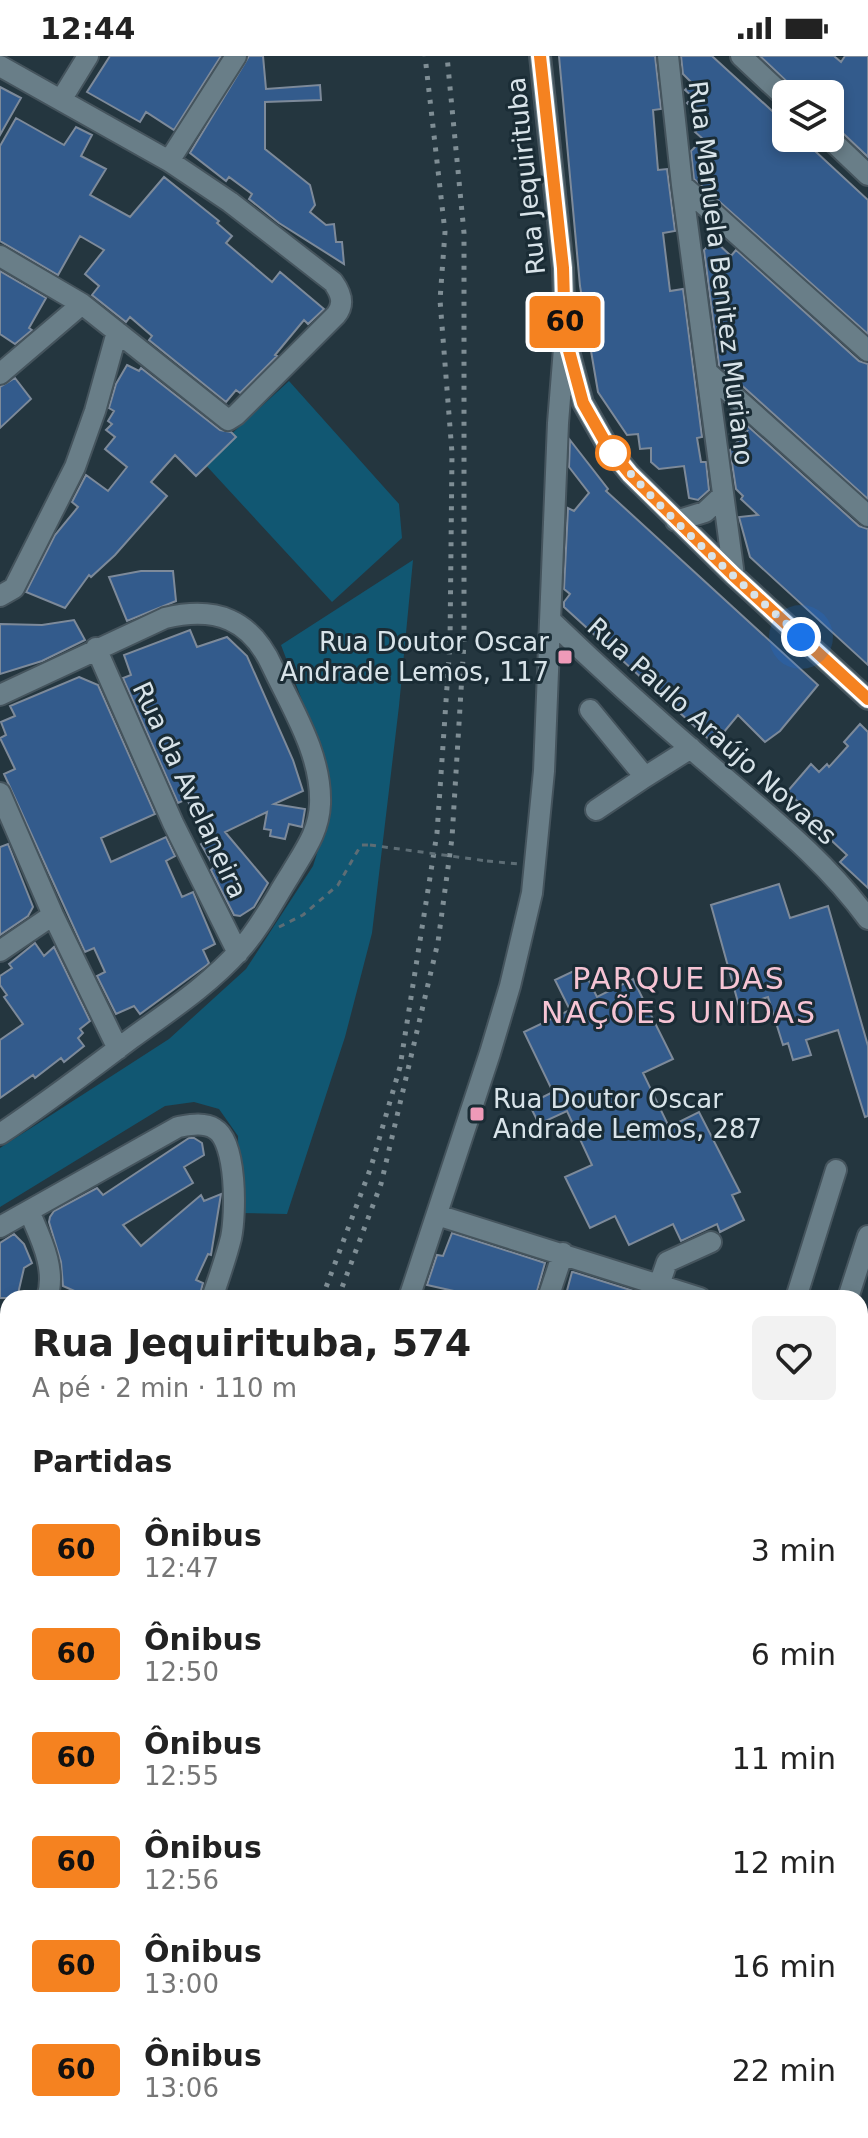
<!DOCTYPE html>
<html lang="pt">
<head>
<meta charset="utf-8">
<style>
	body { margin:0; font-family:"DejaVu Sans",sans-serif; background:#f2f2f2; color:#222; height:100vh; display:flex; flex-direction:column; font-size:30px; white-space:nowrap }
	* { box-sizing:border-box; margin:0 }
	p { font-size:26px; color:#767676 }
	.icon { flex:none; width:44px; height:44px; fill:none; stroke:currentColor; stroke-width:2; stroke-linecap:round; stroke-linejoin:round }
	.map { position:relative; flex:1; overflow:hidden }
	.details { position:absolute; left:0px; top:1234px; width:868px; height:848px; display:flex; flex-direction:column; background:#fff; border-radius:24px 24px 0 0; box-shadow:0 4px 12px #0003 }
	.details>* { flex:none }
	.badge { padding:0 16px; border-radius:6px; font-size:28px; line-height:52px }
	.fabs { position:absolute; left:772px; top:24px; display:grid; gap:16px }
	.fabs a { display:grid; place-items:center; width:72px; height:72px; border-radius:12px; background:#fff; box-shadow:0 4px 12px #0003; font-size:40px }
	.you { position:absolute; width:40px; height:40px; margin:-20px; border:6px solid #fff; border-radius:50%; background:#1a73e8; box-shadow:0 0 0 12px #1a73e833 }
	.map>.badge { position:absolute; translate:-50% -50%; box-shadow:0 0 0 4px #fff }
	h2 { padding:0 32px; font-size:30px; line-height:72px }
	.round { display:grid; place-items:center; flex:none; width:84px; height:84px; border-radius:12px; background:#f2f2f2 }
	.headline { display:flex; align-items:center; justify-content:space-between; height:136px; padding:0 32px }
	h1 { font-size:38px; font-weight:800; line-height:60px }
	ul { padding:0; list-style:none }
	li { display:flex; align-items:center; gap:24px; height:104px; padding:0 32px }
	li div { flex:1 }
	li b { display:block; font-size:30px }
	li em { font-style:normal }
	li .badge { min-width:88px; font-weight:700; text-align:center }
	.status { display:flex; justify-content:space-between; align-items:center; height:56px; padding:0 40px; background:#fff; direction:ltr }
	.status svg { height:22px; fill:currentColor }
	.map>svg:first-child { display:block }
</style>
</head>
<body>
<div class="status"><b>12:44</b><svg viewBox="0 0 49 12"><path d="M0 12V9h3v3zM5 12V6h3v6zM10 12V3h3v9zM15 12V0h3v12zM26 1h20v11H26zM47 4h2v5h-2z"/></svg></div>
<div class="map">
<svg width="868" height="2082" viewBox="0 0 868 2082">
	<rect width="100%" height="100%" fill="#24363f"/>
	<path fill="#115772" d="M289,325L399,448L402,482L332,546L202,405Z
		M413,504L399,650L372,877L345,981L287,1158L239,1157L238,1080L219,1053L194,1046L165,1050L0,1151V1092L169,983L246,913L313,810L330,756L327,710L281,589Z"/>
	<path fill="#335b8c" stroke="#7d8a9a" stroke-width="2" d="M110,0H221L174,74L146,56L140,66L87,36Z
		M249,0H263L266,33L320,29L321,44L265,46V93L310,129L315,149L310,156L326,169L334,168L336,186H342L344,208L279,167L249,143L252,138L229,121L226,125L190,97Z
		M559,0H655L661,53L653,54L658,114L667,113L675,175L663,177L670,235L683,233L702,381L697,382L701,406H706L709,434L698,444L689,442L684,410L659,413L651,406V392L640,393L638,378L627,379L598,336L580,230Z
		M681,0H712L782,64L786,70V82H801L868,144V278L694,123L691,95L703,83L695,76L706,65L687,47L693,41L685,34L692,27L683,18Z
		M760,0H834L841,6L845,0H868V101L830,65V38H800Z
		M0,31L21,42L0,79Z
		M16,62L64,89L76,71L92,79L81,100L106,113L90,139L130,161L164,121L219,165L217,167L232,180L226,187L272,226L280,216L324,253L308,268L304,264L275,299L277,300L240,337L236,334L226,346L149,284L152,280L130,261L126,266L92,239L99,230L85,218L104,194L80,180L58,219L0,185V90Z
		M714,184L731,200L736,194L859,305L868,308V443L719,309L704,194Z
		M0,215L46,242L29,272L32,274L15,288L0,278Z
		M127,309L139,315L141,312L220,374L231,376L236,381L196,420L175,399L151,426L167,440L115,499L91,521L89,519L65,552L26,536L55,479L78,451L72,446L86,419L108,435L127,411L105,393L115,381L106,374L112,368L108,365L114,355L109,352L116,328Z
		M15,322L31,343L0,372V331Z
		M742,365L859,470L868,473V609L750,501L739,461L758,459L741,443L743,440L736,433L730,394L747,375L731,377Z
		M570,384L608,433L606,435L818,629L780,675L765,686L738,659L714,688L564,551V546L570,538L564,533L568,452L574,455L589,437L569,411Z
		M141,515H173L176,545L127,565L109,521Z
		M74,564L85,584L42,605L0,618V568L42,569Z
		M190,574L197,591L227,581L247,600L293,704L303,735L274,748L305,753L302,771L289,768L285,783L270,780L271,774L264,773L267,756L225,776L268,827L254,851L240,860L234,859L211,814L214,811L201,788L206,785L187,743L178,747L123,622L131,619L124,599Z
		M79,621L98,629L155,758L101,782L111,806L166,781L175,800L166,805L182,841L193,836L215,888L203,894L209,907L207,909L140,958L134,950L116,958L97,920L105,916L94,892L85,896L4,718L15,713L0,682L6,679L1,666L15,660L10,650Z
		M860,668L868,676V832L840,806L847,799L800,755L804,751L787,736L811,708L819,716L827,708L829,711L848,690L844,686Z
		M8,788L33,851L28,860L0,879V791Z
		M779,828L790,862L828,850L868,990V1060L865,1061L838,974L806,984L811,999L793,1004L788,987L783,989L768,941L739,950L711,849Z
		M35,887L44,900L54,891L90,965L80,973L83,977L78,982L84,990L64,1006L61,1002L35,1022L33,1019L0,1042V984L23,968L4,941L7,939L0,929V920L12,912L9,908Z
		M582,911L597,941L633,923L673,1003L643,1017L669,1071L699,1056L740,1136L732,1139L744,1164L720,1176L717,1168L681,1185L673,1168L629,1189L615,1160L590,1172L565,1121L592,1109L567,1055L539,1068L529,1048L553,1036L524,976L570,954L555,924Z
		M189,1082H194L202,1087L204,1099L184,1111L193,1127L123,1169L141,1190L201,1139L204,1145L221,1138L211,1199L208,1198L196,1224L203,1227L199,1242H74L77,1236L63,1230L61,1206L49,1166L50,1161L54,1155L97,1132L103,1139Z
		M452,1177L545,1207L535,1242H452L454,1235L427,1229L437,1199L443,1200Z
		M14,1178L24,1188L32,1207L24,1212L17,1242H0V1187Z
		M572,1216H573L656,1242H565Z"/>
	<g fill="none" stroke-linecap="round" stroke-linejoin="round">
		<g stroke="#45545d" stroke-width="24">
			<path id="minor" d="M540,0L563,212L565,280L583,347L608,391L630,418L734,520L868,643
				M668,0L682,129L734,520
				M741,0L786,42
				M0,10L169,105L230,146L333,226C341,237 345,248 336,259L236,359L228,364L82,248L0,200
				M61,44L88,0
				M829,82L868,119
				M169,105L236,0
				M682,129L868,295
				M707,316L868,460
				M0,318L82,248
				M676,465L705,456L723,439
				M0,540L14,532L75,411L95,355L117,276
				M550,564C602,614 655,662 710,709C765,757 825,803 868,863
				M96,592L173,767L238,897
				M0,639L165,562C216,550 251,563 273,612C293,654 322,700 320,748C319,776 304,795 290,819C274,844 260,872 240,894C209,929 169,955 132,982C88,1015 45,1048 0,1078
				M590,654L645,721L691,692
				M0,737L53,859L118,993
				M596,754L645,721
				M0,895L53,859
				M29,1155C40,1181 57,1213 47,1242
				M437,1159L700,1242
				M0,1171L178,1071C190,1069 204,1066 215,1073C237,1086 236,1158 231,1182C226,1202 219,1222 212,1242
				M659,1229L667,1206L711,1186
				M409,1242L490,997L510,930L532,837L544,715L558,367L565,280
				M548,1242L563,1197
				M796,1242L836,1114
				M848,1242L868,1180
				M860,1293L868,1296
				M0,1332L8,1317
				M860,1426L868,1429
				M0,1502L8,1506
				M0,1558L8,1562
				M860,1562L868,1565
				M0,1661L8,1646
				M860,1702L868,1705
				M860,1842L868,1844
				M0,1953L8,1941
				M860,1979L868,1982
				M0,2051L8,2056
				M35,2074L47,2082
				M517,2074L526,2082
				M73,2082L79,2074
				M230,2082L235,2074
				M392,2082L399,2074"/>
		</g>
		<path stroke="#5d6d75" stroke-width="3" stroke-dasharray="6 6" stroke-linecap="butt" d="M487,805L519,808
			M279,871L303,859L338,829L361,789H370"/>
		<use href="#minor" stroke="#697e88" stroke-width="20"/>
		<path stroke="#7f8e95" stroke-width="5" stroke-dasharray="4 8" stroke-linecap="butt" d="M322,1242L371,1111L400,1011L437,777L450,587L452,397L440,244L445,176L425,0
			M338,1242L381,1128L438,886L452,782L464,586V177L447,0
			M0,1814L8,1803
			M0,1842L8,1831"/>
		<path stroke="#5d6d75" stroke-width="3" stroke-dasharray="6 6" stroke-linecap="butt" d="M370,789L487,805"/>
	</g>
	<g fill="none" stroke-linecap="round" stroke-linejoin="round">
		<g stroke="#fff" stroke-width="18">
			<path id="line" d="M540,0L563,212L565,280L583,347L608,391L630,418L734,520L868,643"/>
		</g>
		<use href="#line" stroke="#f58220" stroke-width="12"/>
		<path stroke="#d8e3e9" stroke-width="8" stroke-dasharray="0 14.4" d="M613,397L608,391C665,461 735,521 801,581"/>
	</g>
	<circle fill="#fff" stroke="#f58220" stroke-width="4" cx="613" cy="397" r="16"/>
	<g fill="#ef9ab8" stroke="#1a2c35" stroke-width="3">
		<rect x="557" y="593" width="16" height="16" rx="4"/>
		<rect x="469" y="1050" width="16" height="16" rx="4"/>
	</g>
	<g text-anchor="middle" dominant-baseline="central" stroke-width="6" stroke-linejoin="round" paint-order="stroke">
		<g font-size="26" fill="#d8e3e9" stroke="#1a2c35">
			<text transform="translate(526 120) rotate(-96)">Rua Jequirituba</text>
			<text transform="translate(721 217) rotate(83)">Rua Manuela Benitez Muriano</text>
			<text transform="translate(712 675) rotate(42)">Rua Paulo Araújo Novaes</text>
			<text transform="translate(190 734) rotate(65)">Rua da Avelaneira</text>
		</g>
		<g font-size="26" fill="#d8e3e9" stroke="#1a2c35" text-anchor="end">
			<text x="549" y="586">Rua Doutor Oscar<tspan x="549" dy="30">Andrade Lemos, 117</tspan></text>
			<text x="493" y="1043" text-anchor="start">Rua Doutor Oscar<tspan x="493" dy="30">Andrade Lemos, 287</tspan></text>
		</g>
		<g font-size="30" letter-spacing="2" fill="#f6c4d4" stroke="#1a2c35">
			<text x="679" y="922">PARQUE DAS<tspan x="679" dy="34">NAÇÕES UNIDAS</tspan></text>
		</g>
	</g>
</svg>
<div class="fabs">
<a><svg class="icon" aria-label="layers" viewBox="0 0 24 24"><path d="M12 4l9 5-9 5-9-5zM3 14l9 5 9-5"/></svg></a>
</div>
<div class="you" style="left:801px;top:581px"></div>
<b class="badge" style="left:565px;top:266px;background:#f58220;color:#111">60</b>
<section class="details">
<div class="headline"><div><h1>Rua Jequirituba, 574</h1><p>A pé · 2 min · 110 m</p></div><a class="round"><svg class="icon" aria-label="heart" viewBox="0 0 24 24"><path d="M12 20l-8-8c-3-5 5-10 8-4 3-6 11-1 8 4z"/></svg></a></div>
<h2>Partidas</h2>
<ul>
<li><span class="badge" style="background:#f58220;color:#111">60</span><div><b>Ônibus</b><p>12:47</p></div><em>3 min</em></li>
<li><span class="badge" style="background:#f58220;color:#111">60</span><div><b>Ônibus</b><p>12:50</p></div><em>6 min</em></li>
<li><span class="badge" style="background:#f58220;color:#111">60</span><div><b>Ônibus</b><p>12:55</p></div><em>11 min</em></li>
<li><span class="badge" style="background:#f58220;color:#111">60</span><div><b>Ônibus</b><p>12:56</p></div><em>12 min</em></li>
<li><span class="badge" style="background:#f58220;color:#111">60</span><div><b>Ônibus</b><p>13:00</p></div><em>16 min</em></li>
<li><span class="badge" style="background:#f58220;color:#111">60</span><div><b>Ônibus</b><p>13:06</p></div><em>22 min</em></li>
</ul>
</section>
</div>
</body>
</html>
